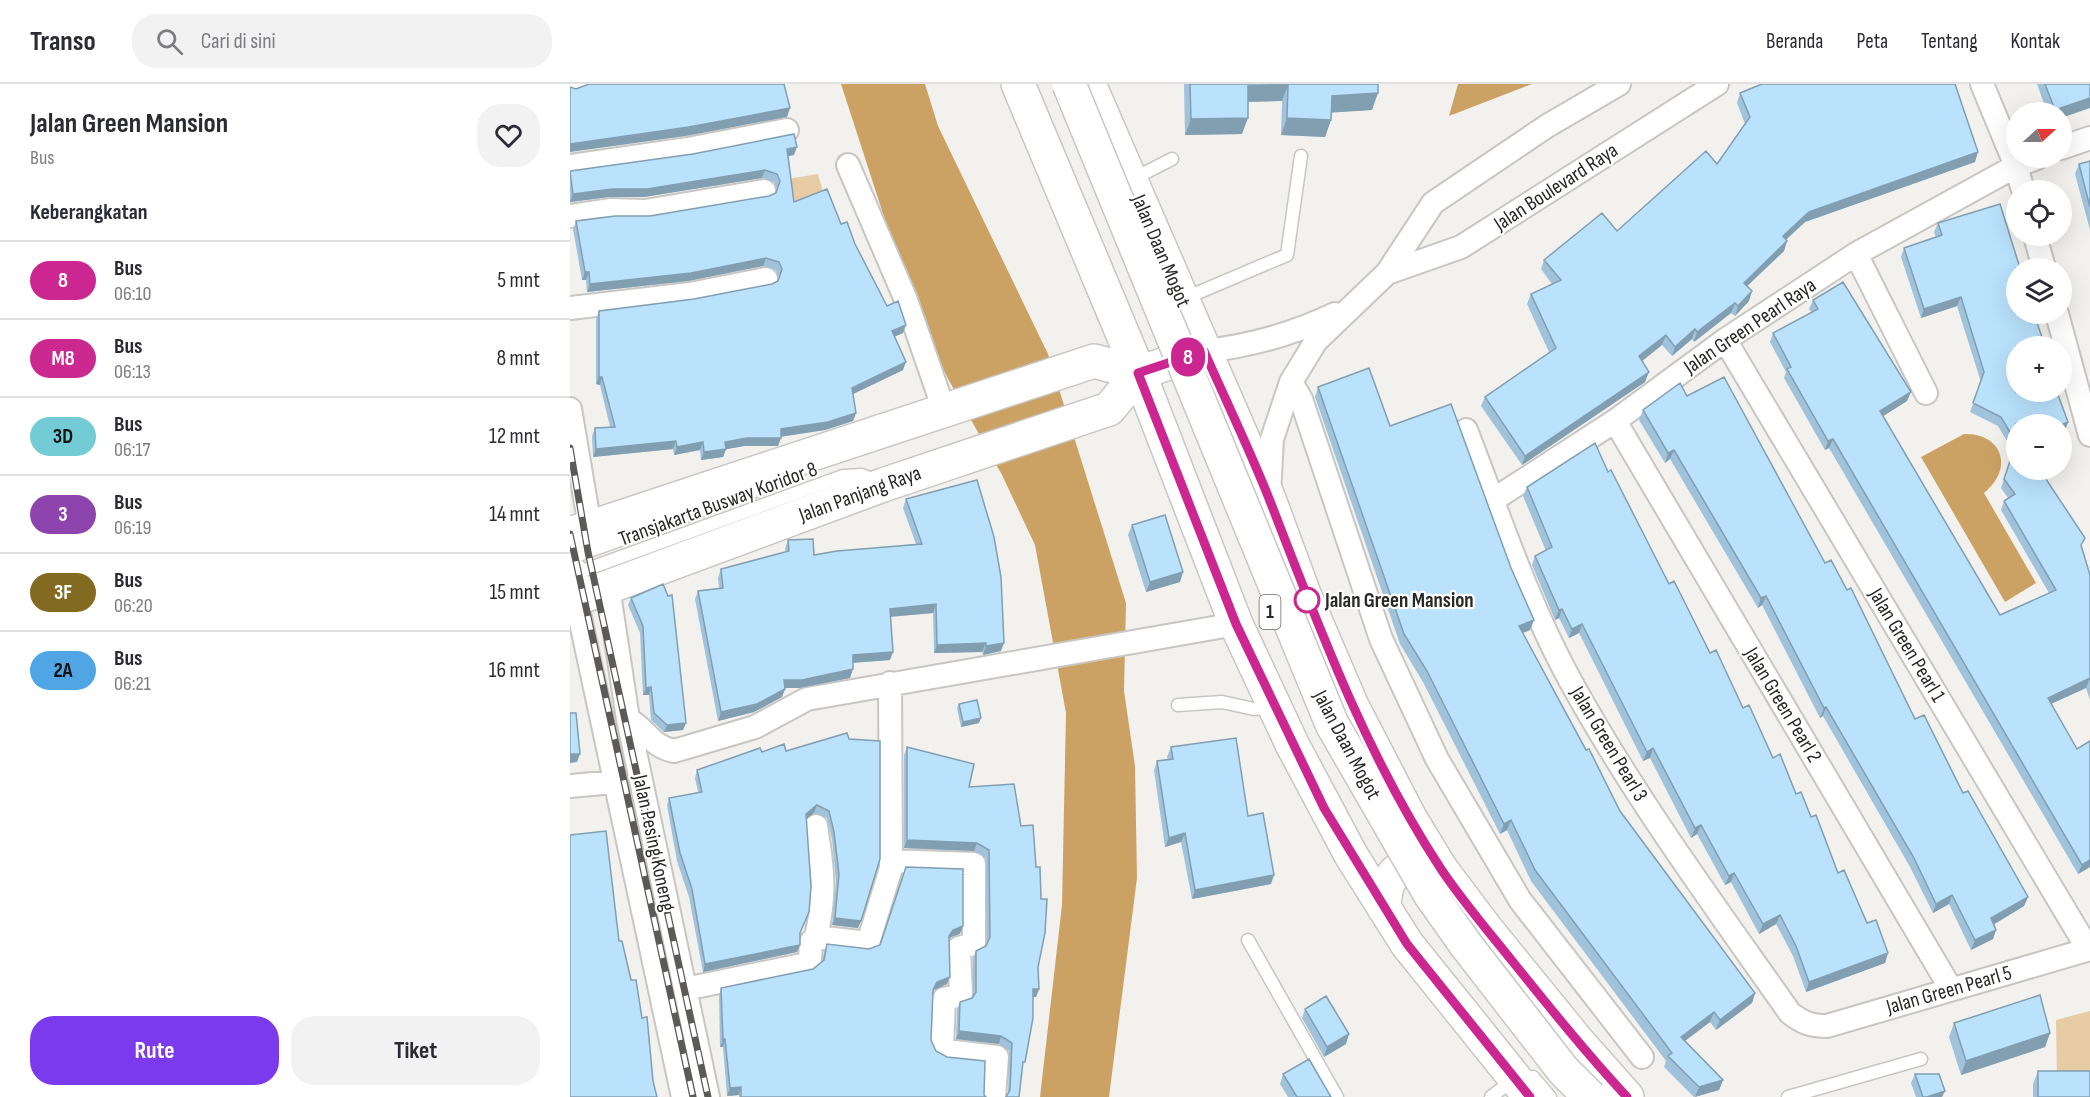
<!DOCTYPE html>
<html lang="id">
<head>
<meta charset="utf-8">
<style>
	body { margin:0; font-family:"Sofia Sans Condensed",sans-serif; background:#f2f2f3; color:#2b2b33; height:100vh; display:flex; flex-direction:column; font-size:22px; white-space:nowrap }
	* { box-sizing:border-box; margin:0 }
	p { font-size:20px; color:#7c7c81 }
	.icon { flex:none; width:33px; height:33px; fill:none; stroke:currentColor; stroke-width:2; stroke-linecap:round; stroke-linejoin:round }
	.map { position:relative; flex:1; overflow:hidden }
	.drawer { display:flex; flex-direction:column; background:#fff; width:570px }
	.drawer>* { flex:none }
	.badge { padding:0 12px; border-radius:20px; font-size:21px; line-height:39px }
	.needle { width:39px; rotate:69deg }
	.buttons { position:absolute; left:1436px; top:18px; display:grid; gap:12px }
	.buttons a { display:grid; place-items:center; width:66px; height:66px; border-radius:50%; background:#fff; box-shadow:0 6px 24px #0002; font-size:30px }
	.map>.badge { position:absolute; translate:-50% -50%; box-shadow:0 0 0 3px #fff }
	h2 { padding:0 30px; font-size:22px; line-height:54px }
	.round { display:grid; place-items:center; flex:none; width:63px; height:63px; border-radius:24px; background:#f2f2f3 }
	.summary { display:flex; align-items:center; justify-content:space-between; height:102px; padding:0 30px }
	h1 { font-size:28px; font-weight:700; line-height:45px }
	.button { display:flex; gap:12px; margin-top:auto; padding:12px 30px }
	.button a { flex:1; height:69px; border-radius:24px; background:#7c3aed; color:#fff; font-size:24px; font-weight:700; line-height:69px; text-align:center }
	.button a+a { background:#f2f2f3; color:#2b2b33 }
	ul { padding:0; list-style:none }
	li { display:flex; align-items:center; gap:18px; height:78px; padding:0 30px; border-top:2px solid #e1e1e2 }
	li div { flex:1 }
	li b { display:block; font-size:22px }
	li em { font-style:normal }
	li .badge { min-width:66px; font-weight:700; text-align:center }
	header { display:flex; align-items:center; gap:36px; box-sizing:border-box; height:84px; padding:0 30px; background:#fff; border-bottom:2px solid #e1e1e2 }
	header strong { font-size:28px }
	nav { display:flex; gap:33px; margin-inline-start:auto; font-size:21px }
	.search { width:420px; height:54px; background:#f2f2f3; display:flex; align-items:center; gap:15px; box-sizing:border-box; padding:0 21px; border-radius:24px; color:#7c7c81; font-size:22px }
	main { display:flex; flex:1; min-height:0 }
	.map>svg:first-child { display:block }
</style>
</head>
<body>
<header>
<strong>Transo</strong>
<div class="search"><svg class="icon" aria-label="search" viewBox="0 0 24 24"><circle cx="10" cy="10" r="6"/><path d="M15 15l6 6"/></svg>Cari di sini</div>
<nav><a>Beranda</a><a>Peta</a><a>Tentang</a><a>Kontak</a></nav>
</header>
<main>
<section class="drawer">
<div class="summary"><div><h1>Jalan Green Mansion</h1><p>Bus</p></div><a class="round"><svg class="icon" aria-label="heart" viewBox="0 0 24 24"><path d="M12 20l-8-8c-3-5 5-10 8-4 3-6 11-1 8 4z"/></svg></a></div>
<h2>Keberangkatan</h2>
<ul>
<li><span class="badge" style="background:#cc2790;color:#fff">8</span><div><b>Bus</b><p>06:10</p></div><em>5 mnt</em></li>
<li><span class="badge" style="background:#cb2990;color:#fff">M8</span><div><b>Bus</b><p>06:13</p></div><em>8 mnt</em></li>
<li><span class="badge" style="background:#73cbd5;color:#111">3D</span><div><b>Bus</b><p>06:17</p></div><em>12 mnt</em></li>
<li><span class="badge" style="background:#8e44ad;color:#fff">3</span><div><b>Bus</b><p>06:19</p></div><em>14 mnt</em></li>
<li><span class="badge" style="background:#826a20;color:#fff">3F</span><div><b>Bus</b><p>06:20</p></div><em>15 mnt</em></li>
<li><span class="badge" style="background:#50a6e4;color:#111">2A</span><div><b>Bus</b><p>06:21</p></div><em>16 mnt</em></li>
</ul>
<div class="button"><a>Rute</a><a>Tiket</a></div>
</section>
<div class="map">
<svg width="1520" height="1013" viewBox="0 0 1520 1013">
	<rect width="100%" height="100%" fill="#f3f1ee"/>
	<path fill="#e6cba4" d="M248,90L254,111L227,122L217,95Z
		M1520,927V995L1487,996L1486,936Z"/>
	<path fill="#cba264" d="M271,0H355L368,42L478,270L556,519L554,607L565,682L567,794L539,1013H470L492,821L496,629L465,461L432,391L377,293L341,216Z
		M888,0H962L879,32Z
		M1394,350C1433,349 1444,385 1414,409L1466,499L1435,518L1351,373Z"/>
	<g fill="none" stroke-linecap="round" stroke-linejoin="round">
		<g stroke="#c8c6c2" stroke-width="15">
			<path id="service" d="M561,96L602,75
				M613,215L717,171L731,72
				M0,474L213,397
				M1,491L273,392L292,391L307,398
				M608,621L652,618L684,625L702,623
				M678,856L767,1013
				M963,993L980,1013
				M921,1013L944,995
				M1218,1013L1351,975"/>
		</g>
		<g stroke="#c8c6c2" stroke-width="26">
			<path id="minor" d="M1412,0L1446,82L1453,106
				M0,1L6,0
				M1491,64L1520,54
				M278,81L336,216L374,326
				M0,82L118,65L217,46
				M0,132L41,126L75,127L194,107
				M1465,152L1474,184
				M1286,170L1356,309
				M817,189L891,163L1147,0
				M0,224L120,210L196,195
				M1487,230L1520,351
				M1155,256L1518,865
				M634,267C681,262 723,250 765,230
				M721,298L731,315L811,555L867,675L950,816L1072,973
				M0,325L20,443
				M1045,337L1381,905
				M896,346C929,431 957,518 1001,598C1065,714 1144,821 1220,929C1233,939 1241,942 1257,942L1520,865
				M699,410L702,355L721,298L746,257L817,189L863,119L977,42L1049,0
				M923,416L1045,337L1155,256L1286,170L1446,82L1467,74
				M38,503L58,635L138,1013
				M6,515L113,1013
				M58,635C76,645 82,663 104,667L185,643L237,615L666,540
				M0,702L44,698
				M321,777L404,780V860L389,864L391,911L374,915L372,964L376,967L427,973L424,1013
				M246,853C256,810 253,785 246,742
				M115,905L237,880L240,876L241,858L246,853L298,859L321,784L320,599"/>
		</g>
		<g stroke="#c8c6c2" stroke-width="36">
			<path id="primary" d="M0,450L524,277L569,289
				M0,488L6,515
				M0,517L313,401L539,325L569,289L634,267"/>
		</g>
		<g stroke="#c8c6c2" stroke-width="36">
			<path id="trunk" d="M448,0L569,289L666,540L722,660L781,771L837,860L960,1013
				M519,0L699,415L734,510L782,622L840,734L871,785L917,846L1009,959L1057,1013
				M814,824C815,786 834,772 871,785"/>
		</g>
		<use href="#service" stroke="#fff" stroke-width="12"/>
		<use href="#minor" stroke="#fff" stroke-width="22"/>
		<use href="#primary" stroke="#fff" stroke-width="33"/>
		<use href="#trunk" stroke="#fff" stroke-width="33"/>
		<g stroke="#5b5a58" stroke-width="7">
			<path id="rail" d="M0,364L18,468L138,1013
				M0,450L123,1013"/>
		</g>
		<use href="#rail" stroke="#fff" stroke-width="4.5" stroke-dasharray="14" stroke-linecap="butt"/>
		<g stroke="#c8c6c2" stroke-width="36" stroke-linecap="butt">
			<path id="trunk-bridge" d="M499,0L762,640L860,810L896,861L993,986L1020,1013"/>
		</g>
		<use href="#trunk-bridge" stroke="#fff" stroke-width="33"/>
	</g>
	<path fill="#a0c2da" d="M614,0H808L802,26L761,28V36L755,53L711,51L712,17L678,18L672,50L615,51Z
		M1467,0H1520L1491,28H1477Z
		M1170,9L1405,78L1235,138L1216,156L1217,157L1214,167L1177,202L1179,217L1165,232L1161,229L1124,258L1122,255L1102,272L1092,261L1072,277L1075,298L952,381L911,322L915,313L979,268L957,220L961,210L982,200L971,185L974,176L1047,147L1147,80L1175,40L1167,19Z
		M224,71L218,72L224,118L271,140L285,160L317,222L333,249L325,252L333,286L283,310L286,329L283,337L255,346L211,353L208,362H174L156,365L153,373L131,376L130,366L104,371L103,365L23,373L22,352L25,344L40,343L30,301L26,300V235L29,227L124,215L202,200L208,197L209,193L206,186L193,182L118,197L17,208L16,196H12L3,145L6,137L80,132L199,112L206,109L207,105L204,98L192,94L74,113H39L0,118V87Z
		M1520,77V146L1505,90L1509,80Z
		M1368,139L1446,262L1495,347L1446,340L1511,464L1520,491V616L1516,604L1481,620L1520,783L1508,790L1259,364L1255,366L1214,294L1216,288L1200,258L1203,249L1242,229L1239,225L1243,216L1337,317L1313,332L1430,531L1479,509L1431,426L1434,417L1438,414L1431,404L1439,380L1437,357L1428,342L1400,328L1411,298L1387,222L1351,234L1331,173L1334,164L1366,153L1364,148Z
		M748,303L820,342L941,484L964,536L960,546L953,549L1050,727L1185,909L1182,919L1146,946L1140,938L1115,957L1153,996L1149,1006L1124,1013L1094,983L1096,977L961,797L937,746L930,750L853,598L830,560L745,313Z
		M1117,312L1255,479L1345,635L1393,709L1458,813L1454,822L1424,840L1426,846L1423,855L1401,866L1379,820L1363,829L1340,783L1253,632L1250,634L1192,521L1188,524L1100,375L1095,379L1069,336L1073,326Z
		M1038,388L1099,500L1203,674L1241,733L1268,789L1297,839L1318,869L1315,879L1236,908L1223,872L1206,840L1189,850L1161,798L1155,801L1127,750L1121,754L1080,674L1073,677L1009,549L999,554L989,534L985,536L962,481L965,472L976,467L953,412L957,403Z
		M336,415L431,567L413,571L412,568L364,569L363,529L320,533V576L283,579L280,594L229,604H215L212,613L184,628L148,637L125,515L128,507L149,504L148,494L151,485L216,468L215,465L218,456L244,471L346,460L333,424Z
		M562,441L610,498L576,508L558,451Z
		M61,514L116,639L113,646L94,648L81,636L79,611H73L70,549L58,521Z
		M389,620L409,639L391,643L387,624Z
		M277,649L291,837L288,844L262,841L266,798L262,755L257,734L244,729L236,735L230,850L227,868L133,888L119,813L107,777L97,721L99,714L128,708L125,694L127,686L192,668L216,667Z
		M337,663L399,703L468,883L469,905L466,913H463L452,986L438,1010L439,967L429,960L386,955L387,926L390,918L402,914L403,912V874L406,867L416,862L417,859L416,774L404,767L334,764V671Z
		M601,663L678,732L701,800L622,815L611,758L595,763L584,686L587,677L598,675L597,673Z
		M390,850L381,853L379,855L377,900L364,906L363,908L361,956L366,967L416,1013H169V1011L157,1012L153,963H150L149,912L151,904L243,885L252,877L254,868L257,860L299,865Z
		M735,925L776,960L754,973L732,934Z
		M1384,939L1480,949L1475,963L1391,991L1379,953Z
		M1468,987L1520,1013H1463V1000Z
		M713,990L761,1013H718L710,1000Z
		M1345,990L1372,1013H1346L1341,999Z"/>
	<path fill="#829eb1" d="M718,1L712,17L672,18L678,2Z
		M808,9L802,26L756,29L762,12Z
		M1520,14V24L1491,34V28H1484L1485,26Z
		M220,24L217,33L116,52L0,68V60Z
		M678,34L672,50L615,51L621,35Z
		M717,34L761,36L755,53L711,51Z
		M227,63L224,71L214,73L217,65Z
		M1408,68L1405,78L1235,138L1209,162L1213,152L1239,128Z
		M195,86L192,94L74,113H39L0,118L3,110Z
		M1217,157L1214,167L1170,209L1174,199Z
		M196,174L193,182L118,197L17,208L20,200Z
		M15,188H19L16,196H12Z
		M1182,207L1179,217L1165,232L1168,222Z
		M1391,213L1387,222L1351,234L1354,225Z
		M1165,219L1161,229L1124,258L1127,248Z
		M336,241L333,249L319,255L322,247Z
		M1125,245L1122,255L1102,272L1105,263Z
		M1096,251L1092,261L1066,282L1069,272Z
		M336,278L333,286L279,312L282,304Z
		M1079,288L1075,298L952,381L955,372Z
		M29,293H32L30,301L26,300Z
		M1341,308L1337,317L1307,336L1310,327Z
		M286,329L283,337L255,346L208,353L211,345Z
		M1498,338L1495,347L1491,349V341Z
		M177,354H211L208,362H174L152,366L155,358Z
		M1263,355L1259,364L1255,366L1258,357Z
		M106,357L103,365L23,373L26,365Z
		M133,358L130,366L104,371L107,363Z
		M156,365L153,373L131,376L134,368Z
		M1104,366L1100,375L1095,379L1098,369Z
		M613,488L610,498L576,508L580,498Z
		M1196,512L1192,521L1188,524L1191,514Z
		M366,520L363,529L317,533L320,525Z
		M992,525L989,534L985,536L989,526Z
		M964,536L960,546L945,552L949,542Z
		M1012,540L1009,549L999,554L1002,545Z
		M416,559L412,568L364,569L367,561Z
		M434,559L431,567L413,571L416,562Z
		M323,568L320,576L279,579L283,571Z
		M283,585L280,594L229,604H211L214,596Z
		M1520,594L1516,604L1474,623L1478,614Z
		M81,603L79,611H73L76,604Z
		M215,605L212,613L184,628L148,637L151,628Z
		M1256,623L1253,632L1250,634L1254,624Z
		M411,634L409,639L391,643L393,638Z
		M116,639L113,646L94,648L97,641Z
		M1083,664L1080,674L1073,677L1077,668Z
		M0,670H10L7,678L0,679Z
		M247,721L244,729L233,738L236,730Z
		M941,736L937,746L930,750L934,740Z
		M1131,741L1127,750L1121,754L1125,744Z
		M615,749L611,758L595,763L599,754Z
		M337,756L407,759L404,767L334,764Z
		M1520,776V783L1508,790L1512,781Z
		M1164,789L1161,798L1155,801L1159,792Z
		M704,791L701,800L622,815L625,806Z
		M1382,811L1379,820L1363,829L1366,820Z
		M1458,813L1454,822L1418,844L1421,834Z
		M1210,831L1206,840L1189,850L1193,840Z
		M265,834L291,837L288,844L262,841Z
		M393,842L390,850L381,853L376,859L379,852L383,846Z
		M1426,846L1423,855L1401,866L1405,856Z
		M230,861L227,868L133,888L135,880Z
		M1318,869L1315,879L1236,908L1239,898Z
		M380,893L377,900L364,906L361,914L367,898Z
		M463,905H469L466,913H460Z
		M1185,909L1182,919L1146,946L1150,936Z
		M1144,928L1140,938L1107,963L1111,953Z
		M389,947L431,952L429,960L386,955Z
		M1480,949L1475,963L1391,991L1396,977Z
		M779,950L776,960L754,973L757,963Z
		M155,955L153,963H150L153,956Z
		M1153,996L1149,1006L1125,1013L1129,1003Z
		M171,1003L169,1011L157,1012L160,1004Z
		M1375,1007L1372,1013H1357Z"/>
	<path fill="#bae2fd" stroke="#829eb1" stroke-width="1.5" d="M19,0H214L220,24L119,43L0,60V3L6,5Z
		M620,0H808V9L762,12L761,36L717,34L718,1L678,2V34L621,35Z
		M1192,0H1385L1408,68L1239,128L1213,152L1217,157L1174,199L1182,207L1168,222L1165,219L1127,248L1125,245L1105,263L1096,251L1069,272L1079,288L955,372L915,313L986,264L961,210L991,196L974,176L1032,129L1047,147L1136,67L1147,80L1180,33L1170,9Z
		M1475,0H1520V14L1485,26Z
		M224,50L227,63L217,65L224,118L257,105L271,140L277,138L285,160L317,222L328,217L336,241L322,247L336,278L282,304L286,329L258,338L211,345V354H177L155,358L156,365L134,368L133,358L107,363L106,357L26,365L25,344L45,343L32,293H29V227L124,215L202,200L208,197L212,185L209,178L196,174L121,189L20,200L19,188H15L6,137L45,132H80L199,112L206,109L210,97L207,90L195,86L77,105H42L3,110L0,87L123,70Z
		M1520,77V123L1509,80Z
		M1430,120L1450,184H1446V230H1464L1475,262H1446V308H1487L1498,338L1491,341L1446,340V386H1470L1515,454L1511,461L1520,491V596V594L1478,614L1507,665L1520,657V776L1512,781L1263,355L1258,357L1217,285L1221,283L1203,249L1248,225L1243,216L1273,198L1341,308L1310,327L1430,531L1486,506L1434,417L1445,410L1434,395L1442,371L1440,348L1431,333L1403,319L1414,288L1391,213L1354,225L1334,164L1372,151L1368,139Z
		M799,284L820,342L881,320L941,484L964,536L949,542L1016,666L1019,665L1050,727L1185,909L1150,936L1144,928L1111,953L1153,996L1129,1003L1098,972L1102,969L965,786L941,736L934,740L857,587L834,550L748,303Z
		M1154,293L1255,479L1261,476L1277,506L1281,504L1345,635L1354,631L1393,709L1398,707L1458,813L1421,834L1426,846L1405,856L1382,811L1366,820L1344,774L1256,623L1254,624L1196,512L1191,514L1104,366L1098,369L1073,326L1110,299L1117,312Z
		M1025,359L1038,388L1041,386L1099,500L1104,497L1140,569L1146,566L1173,624L1179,621L1203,674L1210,670L1226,710L1231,708L1241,733L1246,731L1268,789L1274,786L1297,839L1306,836L1318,869L1239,898L1226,862L1210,831L1193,840L1164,789L1159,792L1131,741L1125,744L1083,664L1077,668L1012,540L1002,545L992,525L989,526L965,472L982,463L957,403Z
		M407,396L424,453L431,493L434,559L416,562V559L367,561L366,520L320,525L323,568L283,571V585L232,596H214L215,605L187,620L151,628L128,507L153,504L151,485L219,467L218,456L243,455L244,471L267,467L352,460L336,415Z
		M595,431L613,488L580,498L562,441Z
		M93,500L98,512L102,511L116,639L97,641L84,629L81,603L76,604L73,542L61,514Z
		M407,616L411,634L393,638L389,620Z
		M0,629H6L10,670H0Z
		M277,649L279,655L310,657V775L291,837L265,834L269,790L264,748L259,727L247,721L236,730L241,802L239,828L230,849V861L135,880L122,805L110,769L99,714L132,708L127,686L190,664L192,668L214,660L216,667Z
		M666,654L678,732L693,729L704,791L625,806L615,749L599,754L587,677L603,675L601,663Z
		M337,663L404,680L399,703L444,700L451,742L463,741L466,783H470L471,815H477L475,849L468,883L469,905H463V934L455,978H453L449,1013H436L440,1006L442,959L431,952L389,947L390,918L402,914L406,908V867L416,862L420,853L419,766L407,759L337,756Z
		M36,747L49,857H52L61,896H66L72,934L77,933L83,997L87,1013H0V751Z
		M336,783L393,785V842L383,846L379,852L380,893L367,898L363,906L361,956L366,967L377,973L415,977L414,1011L416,1013H171V1003L160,1004L155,955L153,956L151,904L243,885L254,876L257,860L299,865L310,861Z
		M1470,911L1480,949L1396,977L1384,939Z
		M756,912L779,950L757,963L735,925Z
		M739,975L761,1013H727L713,990Z
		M1468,987H1520V1013H1468Z
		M1345,990H1369L1375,1007L1357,1013H1353Z"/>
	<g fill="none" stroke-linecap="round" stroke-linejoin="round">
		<g stroke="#fff" stroke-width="14">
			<path id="line" d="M960,1013L837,860L754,724L666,540L568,289L634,267C656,317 680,366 700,417C749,543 796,671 871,785C893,818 919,848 943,878C980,924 1017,970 1057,1013"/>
		</g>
		<use href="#line" stroke="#cc2790" stroke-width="9"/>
	</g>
	<circle fill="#fff" stroke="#cc2790" stroke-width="3" cx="737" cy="516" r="12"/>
	<g text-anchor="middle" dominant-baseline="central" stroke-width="4.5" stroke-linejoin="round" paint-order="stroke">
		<rect fill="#fff" stroke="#696968" stroke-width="1.5" x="689.5" y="511" width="21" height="34" rx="4.5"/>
		<g font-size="20" font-weight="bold" fill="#292927">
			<text x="700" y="528">1</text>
		</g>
		<g font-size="21" fill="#292927" stroke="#fff">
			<text transform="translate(986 103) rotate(-33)">Jalan Boulevard Raya</text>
			<text transform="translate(591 167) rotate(67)">Jalan Daan Mogot</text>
			<text transform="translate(1180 242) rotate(-34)">Jalan Green Pearl Raya</text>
			<text transform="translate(290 410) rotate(-20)">Jalan Panjang Raya</text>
			<text transform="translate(148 420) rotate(-20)">Transjakarta Busway Koridor 8</text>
			<text transform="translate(1337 561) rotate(59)">Jalan Green Pearl 1</text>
			<text transform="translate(1213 621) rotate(59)">Jalan Green Pearl 2</text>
			<text transform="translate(1039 660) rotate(59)">Jalan Green Pearl 3</text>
			<text transform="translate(777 661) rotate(62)">Jalan Daan Mogot</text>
			<text transform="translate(84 759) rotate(78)">Jalan Pesing Koneng</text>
			<text transform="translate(1379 906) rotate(-16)">Jalan Green Pearl 5</text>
		</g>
		<g font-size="21" font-weight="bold" fill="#292927" stroke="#fff" text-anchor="start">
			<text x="755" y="516">Jalan Green Mansion</text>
		</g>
	</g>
</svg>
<div class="buttons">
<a><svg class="needle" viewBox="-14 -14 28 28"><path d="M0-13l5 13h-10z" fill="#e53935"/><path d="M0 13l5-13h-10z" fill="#7c7c81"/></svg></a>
<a><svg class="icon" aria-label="locate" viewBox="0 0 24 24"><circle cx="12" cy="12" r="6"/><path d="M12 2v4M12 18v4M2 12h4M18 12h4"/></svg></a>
<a><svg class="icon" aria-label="layers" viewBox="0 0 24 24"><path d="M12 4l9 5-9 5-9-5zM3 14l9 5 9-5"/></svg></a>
<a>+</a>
<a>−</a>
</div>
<b class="badge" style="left:618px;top:273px;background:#cc2790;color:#fff">8</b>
</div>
</main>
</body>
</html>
